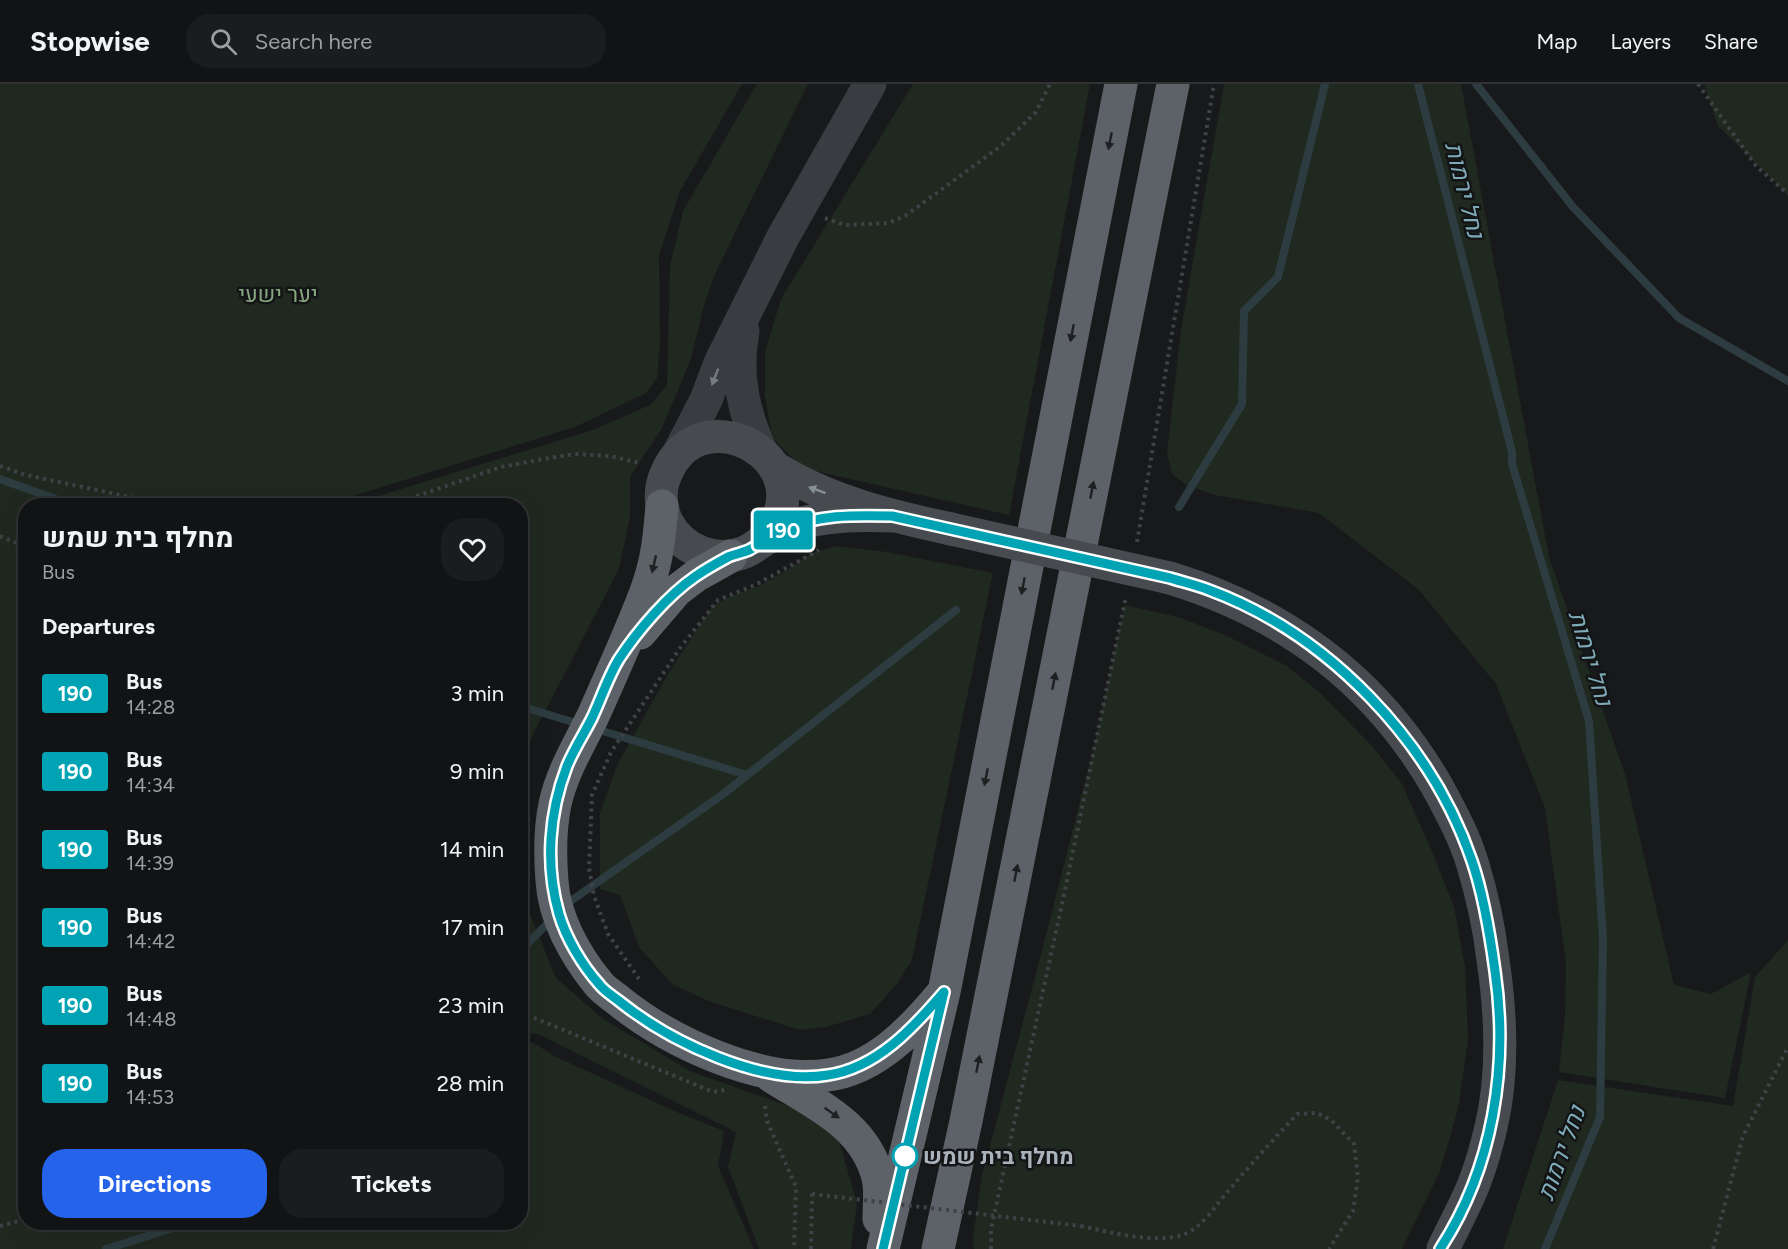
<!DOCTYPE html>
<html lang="en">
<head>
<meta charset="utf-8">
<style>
	body { margin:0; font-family:Figtree,Heebo,sans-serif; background:#1b1c1d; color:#f1f3f6; height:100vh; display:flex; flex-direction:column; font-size:22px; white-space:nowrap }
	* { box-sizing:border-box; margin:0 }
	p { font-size:20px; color:#9c9ea0 }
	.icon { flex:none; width:33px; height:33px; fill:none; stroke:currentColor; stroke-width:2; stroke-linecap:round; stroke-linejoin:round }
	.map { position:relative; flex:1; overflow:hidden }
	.details { position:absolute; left:18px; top:414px; width:510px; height:732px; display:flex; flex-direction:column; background:#121314; border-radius:24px; box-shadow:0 6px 24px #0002,0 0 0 2px #313234 }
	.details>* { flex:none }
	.badge { padding:0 12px; border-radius:4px; font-size:21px; line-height:39px }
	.map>.badge { position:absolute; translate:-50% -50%; box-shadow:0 0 0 3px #fff }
	h2 { padding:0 24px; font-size:22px; line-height:54px }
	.round { display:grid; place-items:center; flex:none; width:63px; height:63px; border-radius:24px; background:#1b1c1d }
	.summary { display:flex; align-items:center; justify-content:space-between; height:102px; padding:0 24px }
	h1 { font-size:28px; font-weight:700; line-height:45px }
	.primary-button { display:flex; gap:12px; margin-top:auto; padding:12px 24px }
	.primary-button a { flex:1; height:69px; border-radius:24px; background:#2563eb; color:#fff; font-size:24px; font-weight:700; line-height:69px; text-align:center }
	.primary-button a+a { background:#1b1c1d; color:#f1f3f6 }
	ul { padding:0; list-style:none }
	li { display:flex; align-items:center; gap:18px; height:78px; padding:0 24px }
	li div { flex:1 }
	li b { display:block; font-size:22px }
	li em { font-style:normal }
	li .badge { min-width:66px; font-weight:700; text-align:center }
	header { display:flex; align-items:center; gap:36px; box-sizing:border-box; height:84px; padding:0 30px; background:#121314; border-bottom:2px solid #313234 }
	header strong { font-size:28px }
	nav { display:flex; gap:33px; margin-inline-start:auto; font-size:21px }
	.search { width:420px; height:54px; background:#1b1c1d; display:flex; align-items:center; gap:15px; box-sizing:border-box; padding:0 21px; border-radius:24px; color:#9c9ea0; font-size:22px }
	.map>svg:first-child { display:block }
</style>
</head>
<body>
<header>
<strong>Stopwise</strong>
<div class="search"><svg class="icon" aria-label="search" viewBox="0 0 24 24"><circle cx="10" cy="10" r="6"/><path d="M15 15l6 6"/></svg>Search here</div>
<nav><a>Map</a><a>Layers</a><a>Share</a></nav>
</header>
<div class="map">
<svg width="1788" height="1165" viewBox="0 0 1788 1165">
	<rect width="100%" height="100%" fill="#18191b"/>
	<path fill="#202920" d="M0,0H742L680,107L659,171L660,262L657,294L646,309L575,343L324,421L26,422V1138H520L521,957L534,959L554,972L679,1029L724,1047L718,1082L754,1165H0Z
		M757,0H808L714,192L703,225L691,275L662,344L630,393V432L619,485L526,664L521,693L520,422L349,421L593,346L650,321L667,301L670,182L683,127Z
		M913,0H1090L1009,431L802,384L772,353L765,312V268L781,215Z
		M1224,0H1461L1549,473L1625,690L1674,901L1711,910L1751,888L1725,1014L1559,988L1565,932L1566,880L1545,724L1496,600L1419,506L1319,429L1215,411L1186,401L1172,390L1167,369L1181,246Z
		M1704,0H1788V111L1718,42Z
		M837,462L887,468L993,489L912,876L897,900L870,930L826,943L800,946L708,917L672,900L639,863L620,811L600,805V729L617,681L668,590L712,522L733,511L757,503L787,486L811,469Z
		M1124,521L1178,533L1225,551L1287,582L1320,609L1373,663L1402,700L1431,765L1454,823L1465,882L1468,955L1458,1025L1440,1087L1402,1165H974L973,1155L981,1095L1044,859L1097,650Z
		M520,806L556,894L603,935L690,987L799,1026L837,1050L857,1119L851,1165H759L728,1083L736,1048L538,950L521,949Z
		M1788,856V1165H1503L1558,996L1733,1022L1755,893Z"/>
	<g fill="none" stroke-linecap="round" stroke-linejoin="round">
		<path stroke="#2d3c40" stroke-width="8" d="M1418,0L1512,368V380L1589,637L1603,855L1600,1033L1545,1165
			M1476,0L1573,123L1679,234L1788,297
			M0,395L75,422
			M1179,423L1242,320L1244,227L1278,193L1325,0
			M520,622L579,640
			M596,645L747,691
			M565,821L722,711L956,526
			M520,867L551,836
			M106,1165L192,1138"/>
		<path stroke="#3f4347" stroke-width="4" stroke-dasharray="3 4.5" stroke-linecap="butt" d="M1698,0L1756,82L1788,110
			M825,134L844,141L888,139L905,132L1001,62L1036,28L1050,0
			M0,382L26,391L172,422
			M388,422L501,383L544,375L575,370L610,372L640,379
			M0,452L26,463
			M1137,458L1214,0
			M639,895L608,850L594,812L589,784L592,711L611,668L680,564L718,516L755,501L819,466
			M520,928L713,1008L724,1006
			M765,1022L767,1037L796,1103L794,1165
			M0,1142L26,1135
			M1081,1142C1110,1148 1156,1161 1185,1150C1204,1142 1216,1120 1230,1105C1251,1080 1274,1055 1297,1030L1317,1029L1331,1036L1354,1060L1358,1093L1353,1127L1329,1165
			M811,1165L812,1110
			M991,1165V1145L1065,806L1126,512
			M1713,1165L1743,1052L1788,963"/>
		<path stroke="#393c40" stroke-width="33" d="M743,247C735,290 743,327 761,367
			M677,372L706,316L720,279L783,153L870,0"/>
		<path stroke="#474b50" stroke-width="33" d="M774,383C827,417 891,432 951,445
			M763,456C832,381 701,305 666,390C659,405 660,423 667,438C682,466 715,480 745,468C752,465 758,460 764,456C776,449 789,443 802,439C832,431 861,431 892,432
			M1170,494C1287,530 1377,597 1438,704C1451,728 1464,752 1472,778C1482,810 1489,843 1493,876C1501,930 1504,989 1491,1043C1485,1069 1477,1096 1465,1120C1458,1135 1450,1150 1443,1165"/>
		<path stroke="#5d6268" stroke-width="33" d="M662,422C660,443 659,464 653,485C648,506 639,525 631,545C619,574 606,603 593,632C579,661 562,688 555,720C550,744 550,772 552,797C554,833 575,871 598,899C603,906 612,911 619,917C670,958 761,1001 828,991C875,985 912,946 941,911
			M640,549L676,507L697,491L731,472
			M771,992C813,1019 865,1040 878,1094C881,1106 879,1122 879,1135
			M883,1165L944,908L1121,0
			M938,1165L966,1037L1173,0"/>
		<path stroke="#3f4347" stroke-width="4" stroke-dasharray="3 4.5" stroke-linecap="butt" d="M812,1110L1081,1142"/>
		<path stroke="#474b50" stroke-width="33" d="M951,445L1170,494"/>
	</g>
	<defs><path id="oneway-solid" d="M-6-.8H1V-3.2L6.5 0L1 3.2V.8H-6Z" transform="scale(1.5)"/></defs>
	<g fill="#1e2022">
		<use href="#oneway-solid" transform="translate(1110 57) rotate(101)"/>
		<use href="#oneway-solid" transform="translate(1072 249) rotate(101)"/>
		<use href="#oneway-solid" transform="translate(1092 406) rotate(-79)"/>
		<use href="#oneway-solid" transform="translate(654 480) rotate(103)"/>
		<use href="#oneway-solid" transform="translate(1023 502) rotate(101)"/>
		<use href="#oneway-solid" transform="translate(1054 597) rotate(-79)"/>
		<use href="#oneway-solid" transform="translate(986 693) rotate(101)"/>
		<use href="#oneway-solid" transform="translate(1016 789) rotate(-79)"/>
		<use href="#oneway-solid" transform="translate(978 980) rotate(-79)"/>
		<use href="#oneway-solid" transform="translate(832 1029) rotate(35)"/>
	</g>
	<use fill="#777d84" href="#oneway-solid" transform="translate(715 293) rotate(111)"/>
	<use fill="#878f96" href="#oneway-solid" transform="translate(817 406) rotate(-160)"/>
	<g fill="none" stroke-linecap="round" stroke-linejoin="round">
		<g stroke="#fff" stroke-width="14">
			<path id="line" d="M883,1165L944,908C914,943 877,984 828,991C762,1002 670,958 619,917C613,912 604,907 599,900C582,881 566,854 559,830C545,781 549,729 567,682C574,665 584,650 592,634C601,615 608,593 619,575C638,546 668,511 696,492C706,485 717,479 728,473C735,470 742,469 749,466C760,460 770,452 781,447C816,430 855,431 892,432L1170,494C1183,498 1196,501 1209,506C1328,550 1431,657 1472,777C1484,812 1490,850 1495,887C1509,983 1493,1084 1440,1165"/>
		</g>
		<use href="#line" stroke="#00a3b4" stroke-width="9"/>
	</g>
	<circle fill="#fff" stroke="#00a3b4" stroke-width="3" cx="905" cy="1072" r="12"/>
	<g text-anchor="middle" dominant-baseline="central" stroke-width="5" stroke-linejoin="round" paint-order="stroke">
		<g font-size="22" fill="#87a780" stroke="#131416">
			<text x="278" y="210">יער ישעי</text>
		</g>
		<g font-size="22" font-weight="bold" fill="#aab3bb" stroke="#131416" text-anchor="start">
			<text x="923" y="1072">מחלף בית שמש</text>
		</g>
		<g font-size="24" font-style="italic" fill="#7fabb8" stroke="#131416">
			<text transform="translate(1465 106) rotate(76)">נחל ירמות</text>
			<text transform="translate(1591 574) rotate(73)">נחל ירמות</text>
			<text transform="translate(1561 1069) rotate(-70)">נחל ירמות</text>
		</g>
	</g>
</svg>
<b class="badge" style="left:783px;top:446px;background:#00a3b4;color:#fff">190</b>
<section class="details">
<div class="summary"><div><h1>מחלף בית שמש</h1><p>Bus</p></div><a class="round"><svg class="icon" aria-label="heart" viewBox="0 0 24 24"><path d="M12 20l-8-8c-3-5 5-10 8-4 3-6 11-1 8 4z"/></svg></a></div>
<h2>Departures</h2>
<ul>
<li><span class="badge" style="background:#00a3b4;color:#fff">190</span><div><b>Bus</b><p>14:28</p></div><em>3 min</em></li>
<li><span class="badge" style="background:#00a3b4;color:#fff">190</span><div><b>Bus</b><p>14:34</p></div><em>9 min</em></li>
<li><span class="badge" style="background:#00a3b4;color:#fff">190</span><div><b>Bus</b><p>14:39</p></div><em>14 min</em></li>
<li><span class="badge" style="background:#00a3b4;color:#fff">190</span><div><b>Bus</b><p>14:42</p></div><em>17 min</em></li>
<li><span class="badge" style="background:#00a3b4;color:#fff">190</span><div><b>Bus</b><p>14:48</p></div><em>23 min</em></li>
<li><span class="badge" style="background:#00a3b4;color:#fff">190</span><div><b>Bus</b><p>14:53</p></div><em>28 min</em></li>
</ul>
<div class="primary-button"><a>Directions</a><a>Tickets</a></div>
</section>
</div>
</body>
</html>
